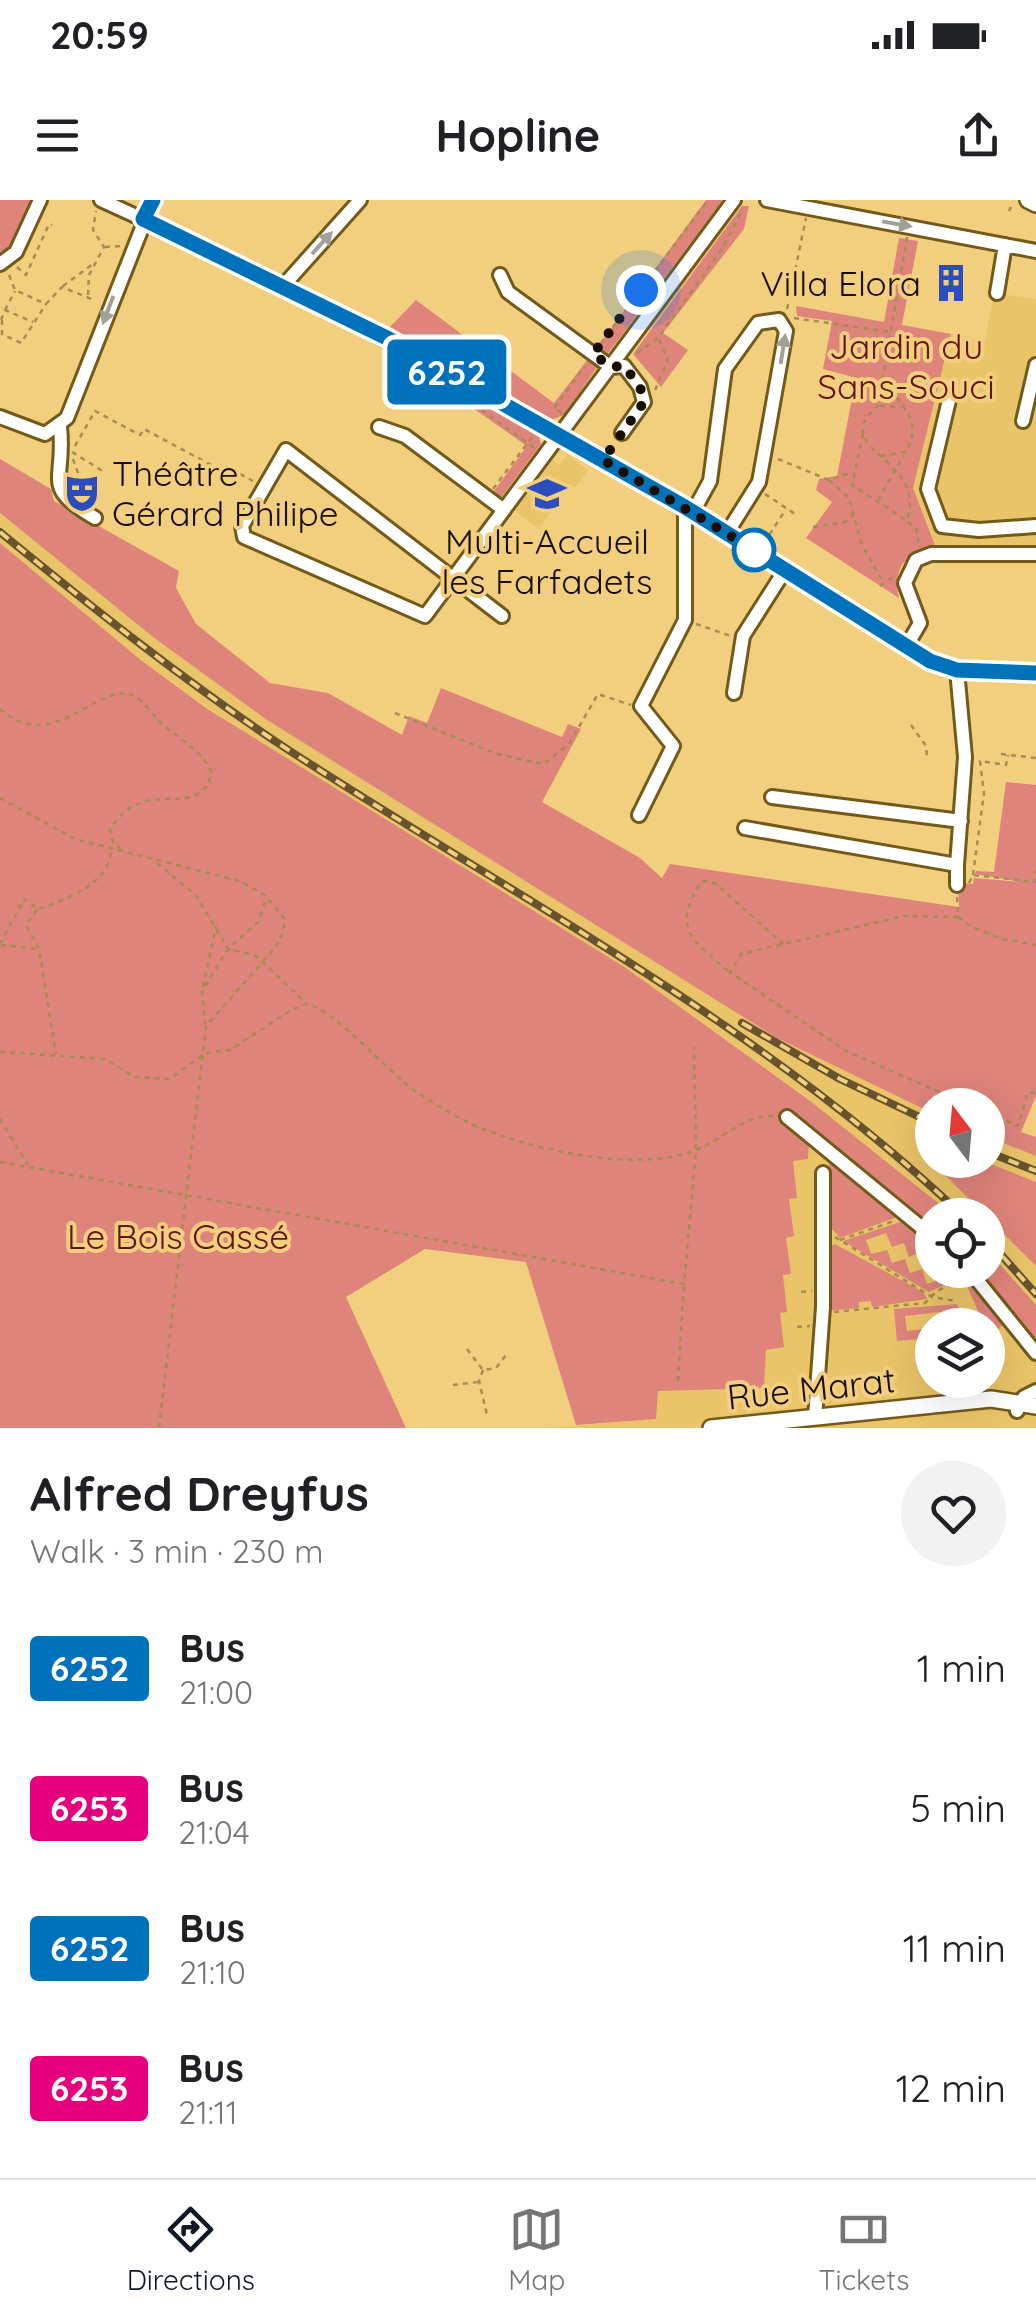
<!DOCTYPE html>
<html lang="en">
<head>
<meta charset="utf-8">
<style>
	body { margin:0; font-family:Quicksand,sans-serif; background:#f2f2f2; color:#202124; height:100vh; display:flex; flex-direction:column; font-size:38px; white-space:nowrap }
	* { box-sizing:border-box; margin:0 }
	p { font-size:32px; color:#757577 }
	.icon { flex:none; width:55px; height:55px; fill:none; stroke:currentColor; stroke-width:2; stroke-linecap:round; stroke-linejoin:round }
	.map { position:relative; height:1228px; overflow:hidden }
	.drawer { display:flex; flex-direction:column; background:#fff; flex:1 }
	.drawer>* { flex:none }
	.badge { padding:0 20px; border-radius:8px; font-size:35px; line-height:65px }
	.needle { width:65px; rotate:344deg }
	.controls { position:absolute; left:915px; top:888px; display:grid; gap:20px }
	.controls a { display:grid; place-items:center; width:90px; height:90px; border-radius:50%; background:#fff; box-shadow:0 10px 40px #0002; font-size:50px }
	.you { position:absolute; width:50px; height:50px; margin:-25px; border:8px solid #fff; border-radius:50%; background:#1a73e8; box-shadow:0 0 0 15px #1a73e833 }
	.map>.badge { position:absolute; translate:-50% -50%; box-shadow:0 0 0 5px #fff }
	.round { display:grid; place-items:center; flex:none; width:105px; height:105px; border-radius:52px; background:#f2f2f2 }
	.overview { display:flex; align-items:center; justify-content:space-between; height:170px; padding:0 30px }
	h1 { font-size:48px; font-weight:700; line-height:75px }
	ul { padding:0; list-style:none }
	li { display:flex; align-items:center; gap:30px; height:140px; padding:0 30px }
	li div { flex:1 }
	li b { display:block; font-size:38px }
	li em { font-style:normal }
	li .badge { min-width:110px; font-weight:700; text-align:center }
	.status { display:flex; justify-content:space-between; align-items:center; height:70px; padding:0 50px; background:#fff; direction:ltr }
	.status svg { height:28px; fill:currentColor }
	header { display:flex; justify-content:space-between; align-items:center; height:130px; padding:0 30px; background:#fff; font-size:45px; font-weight:700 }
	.tab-bar { display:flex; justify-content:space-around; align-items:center; height:140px; border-top:2px solid #e0e0e0; background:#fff; font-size:28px; color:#757577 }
	.tab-bar a { display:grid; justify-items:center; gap:5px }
	.tab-bar .selected { color:#111827 }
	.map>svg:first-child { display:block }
</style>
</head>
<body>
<div class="status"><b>20:59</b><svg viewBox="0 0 49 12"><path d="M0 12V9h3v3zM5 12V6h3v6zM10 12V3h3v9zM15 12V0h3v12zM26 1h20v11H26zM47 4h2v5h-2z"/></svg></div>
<header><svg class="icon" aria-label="menu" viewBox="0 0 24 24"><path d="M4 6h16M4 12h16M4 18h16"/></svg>Hopline<svg class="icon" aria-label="share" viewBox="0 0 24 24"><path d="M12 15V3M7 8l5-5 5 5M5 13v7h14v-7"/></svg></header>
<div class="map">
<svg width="1036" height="1228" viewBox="0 0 1036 1228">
	<rect width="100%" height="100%" fill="#f2cf7e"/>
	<path fill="#eac469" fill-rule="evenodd" d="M994,93L1036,99V350L938,351L913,288L951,134L985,141Z
		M567,254L588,270L575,288L569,285L539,329L515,311L553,260L559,265Z
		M0,313L153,437L267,520L777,838L932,913V960H988V937L1036,956V1228H548L656,1219L657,1191L779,931L809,899L626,768L262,546L142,461L0,343ZM932,1015H988V1070H932ZM932,1125H988V1180H932Z"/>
	<path fill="#df847b" d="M0,0H33L10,55L0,60Z
		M706,0H723L606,156L595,150Z
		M742,6H749L744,29L663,133L688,150L661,187L633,154Z
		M899,38L918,41L902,125L951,134L913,288L935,345C906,353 892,367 899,398L806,338L832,302L816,290L819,279L837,276L856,178L823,169L832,121L797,116L796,106L884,122Z
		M416,100L554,203L588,159L598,166L564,215L551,220L388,129Z
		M448,183L539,237L541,244L500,299L494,291L527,246L444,188Z
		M0,259L51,289L54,301L179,371L176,388L196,424L270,483L328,493L402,535L409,516L427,523L441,488L562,537L568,524L581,529L542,602L640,658L662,678L670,664L959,707L958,683L973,684L974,678L1021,682L975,674L976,671L994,672L1006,582L1036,585V896L1021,932L1036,937V956L988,937V905H932V913L777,838L267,520L153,437L0,313Z
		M0,343L142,461L209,510L626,768L809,900L953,1015H932V1025L795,915L809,942L808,959L793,961L797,998L789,999L794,1036L786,1038L791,1074L783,1075L787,1112L780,1113L784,1147L766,1150L764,1188L658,1191L656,1219L576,1225L526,1062L425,1049L346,1097L406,1228H0Z
		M829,958L903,1015L840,1038L828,1025Z
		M940,960H981L1036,982V1066L943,973Z
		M909,1019L932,1040V1066L927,1068L921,1052L909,1057L904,1043L892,1047L886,1033L866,1040L871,1054L887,1050L892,1063L905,1059L910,1073L922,1069L927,1084L947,1077L945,1070H963V1077L929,1092L843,1041Z
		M835,1044L923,1092L927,1099L872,1107L871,1101L859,1102V1108L825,1111L829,1047Z
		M988,1051L1036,1105V1140L978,1070H988Z
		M971,1079L1005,1122L996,1132L988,1133V1125H941L940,1112L905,1116L907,1131L932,1128V1138L897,1141L894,1109L957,1104L965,1121L980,1116L965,1081Z"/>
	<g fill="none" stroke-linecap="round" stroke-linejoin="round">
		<g stroke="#735a19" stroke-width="18">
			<path id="minor" d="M101,0C390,130 663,291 930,461L957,470L1036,473
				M767,0L1036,51
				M0,64L16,52L40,0
				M500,75L508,92L611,167L624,166L640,187L644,202L622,233
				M284,85L360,0
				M997,93L1005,45
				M950,196L928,289L942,326L979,330L1036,326
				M0,217L45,234L67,218L153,0
				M1023,221L1036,165
				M60,227C66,282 40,286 95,318
				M379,227L405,236L504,310
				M693,312L710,281L725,169L758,123L779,120L786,131L759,282L727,333
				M502,416L286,250L242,326L244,337L425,416C528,277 631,139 734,0
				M906,447L920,423L905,383L916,360L931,354H1036
				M734,493L743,436L785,370
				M772,597L961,621
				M639,615L673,546L641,506L685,420V307
				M745,628L957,665L965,557L957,470
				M957,685V665
				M787,917L932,1036
				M969,1070L1036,1153
				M1017,1211L1024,1197L1036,1191
				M815,1218L823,1107V973"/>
		</g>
		<g stroke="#735a19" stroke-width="20">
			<path id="major" d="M1028,0L1036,4
				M711,1228L991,1199L1036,1206"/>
		</g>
		<path stroke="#a78d53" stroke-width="2.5" stroke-dasharray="5 5" stroke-linecap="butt" d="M1009,11L1011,7
			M907,37L878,206C825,251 928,256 907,321L916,328L919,346
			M105,47L122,46
			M17,67L26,75L49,24L52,25
			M9,75L15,90L46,104L62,87L94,100
			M63,86L93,64
			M88,95L89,75L104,47L93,30L96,11
			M787,109L806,18
			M5,110L15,91
			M794,118L890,132
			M1,120L5,110L33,122
			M2,120V134L21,143L46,104
			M601,143L708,0
			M637,153L658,138L720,52L741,13
			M655,190L668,160L659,139
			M465,198L536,249
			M880,206L901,207
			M562,213L554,208L585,166
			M863,234L852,285L906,320
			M75,246L95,211L140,235L144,229L224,272L227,267L253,281
			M72,252L101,270L103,267
			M881,256L906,252C923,221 903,207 884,182
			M73,259L84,290
			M778,259L829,280L853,272
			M829,280L849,298L862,345L883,382
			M493,289L533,236
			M765,294L798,316
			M878,300L904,255
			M813,327L845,322L853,315
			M764,343L786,309
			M880,386L893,377
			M696,424L731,436
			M0,509C57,558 99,476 136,497C146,503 154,517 163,525C183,541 201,550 212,573C197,625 145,571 110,630L113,642L123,651
			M395,513L497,554L544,564L569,544L598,494L631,505
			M911,525L926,546L927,557
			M1001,554L1036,558
			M0,598L75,639L240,681L266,696L284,718V731L275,748L206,826L159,1228
			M157,663L196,695L228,749L256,756L306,803
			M973,675L984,593L980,561L1006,565L1008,555
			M969,683L973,675L1035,682L1036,670
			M957,697L958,717L972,727L1002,739L1036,745
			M37,710L26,725L39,749L56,854
			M958,717L904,716L741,754L730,772L846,851L969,905
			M0,744L24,699L38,709C66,700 109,684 111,651
			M1,745L38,749
			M728,771C693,741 670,728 702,681L715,683L783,744
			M203,787L216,726
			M205,825L202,791L228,749L259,721L266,697
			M0,852L105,859L135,877L170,879L205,853L230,850L291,810L307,804C333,808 388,872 414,890C435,905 464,922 488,931C544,952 642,973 699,949C725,937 746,914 775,916
			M988,913L1018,926L1028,892L1036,893
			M0,919L28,965
			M0,962L684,1084L696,950L694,847
			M835,1037L932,1097L956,1101
			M840,1040L894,1021
			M801,1092L812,1091
			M834,1112L925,1103L937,1091L963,1079
			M797,1127L810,1126
			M467,1149L483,1170L496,1168L506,1155
			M483,1170L479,1181L487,1215
			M678,1181L684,1084
			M453,1185L478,1182"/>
		<use href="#minor" stroke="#fff" stroke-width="12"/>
		<use href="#major" stroke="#fff" stroke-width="15"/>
		<g stroke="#67532d" stroke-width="8">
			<path id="rail" d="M0,332C94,409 188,484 290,551C518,699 764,826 962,1015
				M742,823L840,879L932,923
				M988,952L1036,971
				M988,1040L1036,1094"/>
		</g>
		<use href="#rail" stroke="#f2cf7e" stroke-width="4" stroke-dasharray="11" stroke-linecap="butt"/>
	</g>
	<defs><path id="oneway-solid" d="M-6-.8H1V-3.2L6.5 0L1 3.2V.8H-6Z" transform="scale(2.5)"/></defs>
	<g fill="#a39f99">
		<use href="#oneway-solid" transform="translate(897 24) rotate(10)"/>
		<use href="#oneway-solid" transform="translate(322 43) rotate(-48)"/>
		<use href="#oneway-solid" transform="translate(108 110) rotate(111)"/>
		<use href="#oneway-solid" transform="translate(783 149) rotate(-81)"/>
	</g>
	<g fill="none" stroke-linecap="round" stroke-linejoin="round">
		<g stroke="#fff" stroke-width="22">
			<path id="line" d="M153,0L143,19L389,139L685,307L930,461L957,470L1036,473"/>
		</g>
		<use href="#line" stroke="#0072bc" stroke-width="15"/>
		<path stroke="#180e00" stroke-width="10" stroke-dasharray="0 18" d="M641,90L593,154L611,167L624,166L640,187L644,202L603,260L758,352L754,350"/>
	</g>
	<defs>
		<g id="building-bare" transform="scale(3)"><path d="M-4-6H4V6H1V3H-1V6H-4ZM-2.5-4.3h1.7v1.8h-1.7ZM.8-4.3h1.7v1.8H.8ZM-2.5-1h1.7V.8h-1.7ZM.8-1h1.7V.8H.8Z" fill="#2c4dbd" stroke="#f2cf7e" stroke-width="2.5" paint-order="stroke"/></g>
		<g id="theatre-bare" transform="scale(3)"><path d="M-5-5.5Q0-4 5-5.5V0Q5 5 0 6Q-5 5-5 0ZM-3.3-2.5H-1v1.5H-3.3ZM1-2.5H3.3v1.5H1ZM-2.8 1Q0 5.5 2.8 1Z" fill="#2c4dbd" stroke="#f2cf7e" stroke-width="2.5" paint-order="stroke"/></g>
		<g id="school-bare" transform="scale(3)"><path d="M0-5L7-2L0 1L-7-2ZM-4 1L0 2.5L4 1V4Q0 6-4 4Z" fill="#2c4dbd" stroke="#f2cf7e" stroke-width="2.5" paint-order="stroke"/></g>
	</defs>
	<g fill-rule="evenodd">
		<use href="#building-bare" x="951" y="83"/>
		<use href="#theatre-bare" x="82" y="293"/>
		<use href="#school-bare" x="547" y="294"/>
	</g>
	<circle fill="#fff" stroke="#0072bc" stroke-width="5" cx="754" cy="350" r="20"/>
	<g text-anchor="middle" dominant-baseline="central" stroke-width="8" stroke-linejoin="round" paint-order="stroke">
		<g font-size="35" fill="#180e00" stroke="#f2cf7e" text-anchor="end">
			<text x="921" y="83">Villa Elora</text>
			<text x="112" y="273" text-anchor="start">Théâtre<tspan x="112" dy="40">Gérard Philipe</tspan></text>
			<text x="547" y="341" text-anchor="middle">Multi-Accueil<tspan x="547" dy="40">les Farfadets</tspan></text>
		</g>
		<g font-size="35" fill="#661312" stroke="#f2cf7e">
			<text x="906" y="146">Jardin du<tspan x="906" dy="40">Sans-Souci</tspan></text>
			<text x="178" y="1036">Le Bois Cassé</text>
		</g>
		<g font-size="35" fill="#180e00" stroke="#f2cf7e">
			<text transform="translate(811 1188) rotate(-6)">Rue Marat</text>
		</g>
	</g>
</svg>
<div class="controls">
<a><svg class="needle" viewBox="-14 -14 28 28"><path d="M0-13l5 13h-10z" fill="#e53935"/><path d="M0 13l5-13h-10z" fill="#757577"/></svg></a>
<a><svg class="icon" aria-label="locate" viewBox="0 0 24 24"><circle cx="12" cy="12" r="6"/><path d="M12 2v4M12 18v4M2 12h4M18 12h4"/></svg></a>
<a><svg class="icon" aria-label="layers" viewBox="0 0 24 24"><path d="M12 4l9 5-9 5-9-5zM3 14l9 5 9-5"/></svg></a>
</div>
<div class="you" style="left:641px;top:90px"></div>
<b class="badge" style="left:447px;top:172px;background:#0072bc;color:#fff">6252</b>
</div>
<section class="drawer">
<div class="overview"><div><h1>Alfred Dreyfus</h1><p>Walk · 3 min · 230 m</p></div><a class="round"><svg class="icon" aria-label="heart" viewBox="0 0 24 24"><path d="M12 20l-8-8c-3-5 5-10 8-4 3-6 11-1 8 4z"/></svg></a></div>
<ul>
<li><span class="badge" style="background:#0072bc;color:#fff">6252</span><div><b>Bus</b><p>21:00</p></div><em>1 min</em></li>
<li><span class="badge" style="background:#e6007e;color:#fff">6253</span><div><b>Bus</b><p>21:04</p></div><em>5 min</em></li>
<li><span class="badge" style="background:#0072bc;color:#fff">6252</span><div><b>Bus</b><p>21:10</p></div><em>11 min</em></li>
<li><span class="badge" style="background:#e6007e;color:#fff">6253</span><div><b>Bus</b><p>21:11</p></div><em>12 min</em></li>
</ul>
</section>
<nav class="tab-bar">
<a class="selected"><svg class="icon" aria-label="directions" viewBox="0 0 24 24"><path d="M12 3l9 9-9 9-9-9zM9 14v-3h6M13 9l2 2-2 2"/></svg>Directions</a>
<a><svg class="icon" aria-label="map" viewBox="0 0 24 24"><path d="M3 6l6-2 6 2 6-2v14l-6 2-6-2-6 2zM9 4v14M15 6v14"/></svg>Map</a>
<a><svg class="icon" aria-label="tickets" viewBox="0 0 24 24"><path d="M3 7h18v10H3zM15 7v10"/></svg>Tickets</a>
</nav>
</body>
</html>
